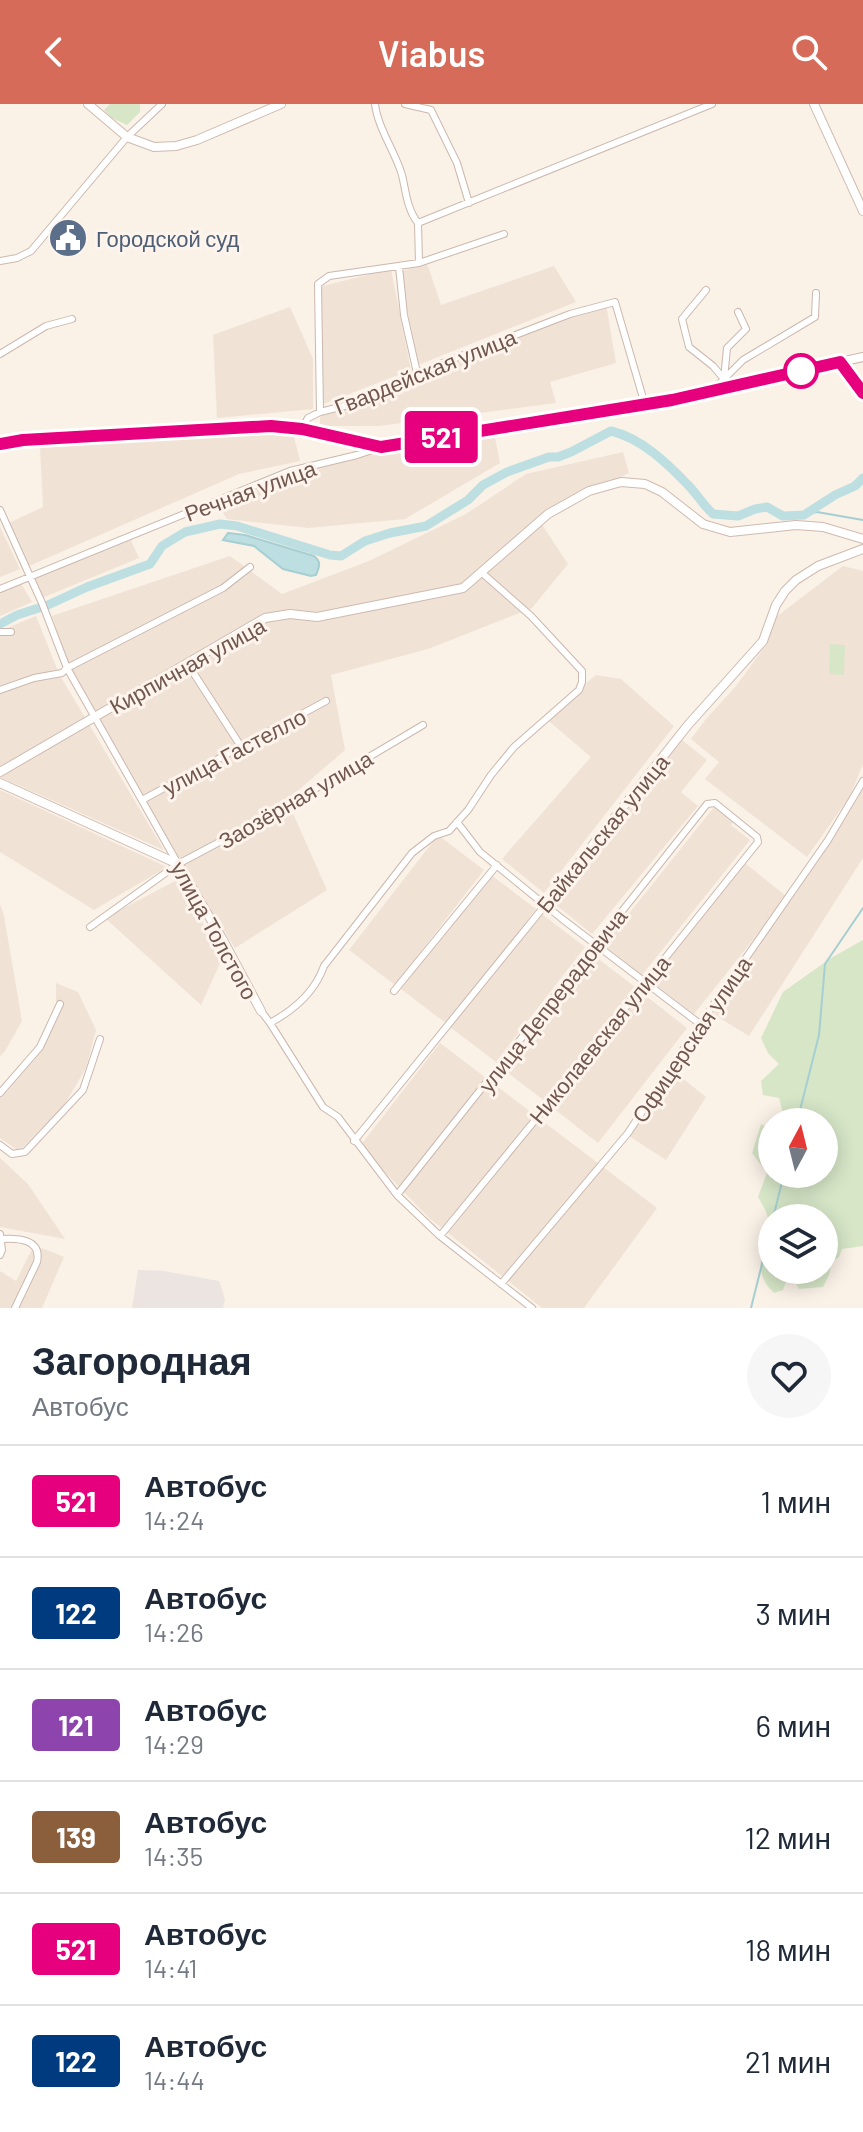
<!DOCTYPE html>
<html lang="ru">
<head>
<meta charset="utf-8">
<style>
	body { margin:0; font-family:Barlow,sans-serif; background:#f6f6f7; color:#1f2937; height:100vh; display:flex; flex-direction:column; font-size:30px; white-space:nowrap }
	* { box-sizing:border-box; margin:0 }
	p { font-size:26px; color:#747a83 }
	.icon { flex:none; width:44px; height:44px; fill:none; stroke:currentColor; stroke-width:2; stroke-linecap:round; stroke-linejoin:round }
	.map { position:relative; height:1204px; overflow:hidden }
	.side { display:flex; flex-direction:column; background:#fff; flex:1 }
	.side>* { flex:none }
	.badge { padding:0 16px; border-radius:6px; font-size:28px; line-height:52px }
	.needle { width:52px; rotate:7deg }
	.controls { position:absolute; left:758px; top:1004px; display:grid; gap:16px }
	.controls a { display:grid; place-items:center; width:80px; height:80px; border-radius:50%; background:#fff; box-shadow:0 4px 20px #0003; font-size:40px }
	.map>.badge { position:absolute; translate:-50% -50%; box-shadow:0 0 0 4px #fff }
	.round { display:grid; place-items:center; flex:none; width:84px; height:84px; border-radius:42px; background:#f6f6f7 }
	.headline { display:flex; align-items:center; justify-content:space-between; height:136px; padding:0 32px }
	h1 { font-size:38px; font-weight:600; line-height:60px }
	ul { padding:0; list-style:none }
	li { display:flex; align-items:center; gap:24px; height:112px; padding:0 32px; border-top:2px solid #e0e1e3 }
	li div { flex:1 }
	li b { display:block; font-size:30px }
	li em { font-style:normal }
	li .badge { min-width:88px; font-weight:700; text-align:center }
	header { display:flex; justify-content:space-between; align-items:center; height:104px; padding:0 32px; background:#d66b59; color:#fff; font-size:36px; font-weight:600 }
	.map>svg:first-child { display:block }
</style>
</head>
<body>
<header><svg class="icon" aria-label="back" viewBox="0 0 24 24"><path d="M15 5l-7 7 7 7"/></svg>Viabus<svg class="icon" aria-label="search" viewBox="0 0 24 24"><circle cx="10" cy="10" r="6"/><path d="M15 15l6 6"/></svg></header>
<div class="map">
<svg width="863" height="1204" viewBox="0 0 863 1204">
	<rect width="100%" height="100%" fill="#faf1e7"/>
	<path fill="#f1e2d6" d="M427,159L441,201L554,162L576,198L418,261L400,168Z
		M391,165L411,266L321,301L319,183Z
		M606,200L616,259L550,278L556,299L379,322H320V311L473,250Z
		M290,203L313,255V305L217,314L213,231Z
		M293,329L300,357L239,370L29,462L9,419L43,403L40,342Z
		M495,334L500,359L405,415L308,424L227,415L215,397L258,377L371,348Z
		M623,348L629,369L537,413L568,460L532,504L428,545L331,571L345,646L287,696L327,786L235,844L179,757L70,564L52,512L230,452L282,490L369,457L466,410L526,370Z
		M0,423L20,465L0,473Z
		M129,432L139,454L42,494L30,475Z
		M843,462L863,467V660L850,692L807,753L705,675L719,658L691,635L706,615L736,582L767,540L776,513Z
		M20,478L32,498L0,512V486Z
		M36,512L59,570L164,746L0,673V527Z
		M596,571L621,575L674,622L544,789L502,755L591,653L544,613Z
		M682,636L707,656L681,688L698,702L592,830L550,796Z
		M863,683V754L749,932L713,910Z
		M0,686L167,763L94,806L0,748Z
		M714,703L733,718L731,721L750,736L642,871L604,841Z
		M438,731L484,766L395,881L349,846Z
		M745,759L787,793L694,910L651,877Z
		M490,770L536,805L447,920L401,885Z
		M177,776L223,853L201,901L105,814Z
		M0,800L4,812L22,917L5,947L0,952Z
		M539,808L585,843L496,958L450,923Z
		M593,851L639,886L550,1001L504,966Z
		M56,879L78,888L96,926L86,964L63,1003L19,1047L0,1034V989L56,917Z
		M642,889L687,924L598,1039L553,1004Z
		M440,939L657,1104L584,1204H542L428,1113L360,1042Z
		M677,970L706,993L666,1056L629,1032Z
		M0,1054L28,1080L65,1135L0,1123Z
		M34,1141L64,1153L42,1204H0V1167L16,1177Z"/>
	<path fill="#ebe4e0" d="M138,1166L164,1167L219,1177L225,1195L223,1204H132Z"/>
	<path fill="#d6e6c7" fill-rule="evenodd" d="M110,0H140V8L127,21L112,14L104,6Z
		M830,540L845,541L844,571L829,570Z
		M863,836V1142L842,1145L839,1153L832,1158L829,1171L823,1183L799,1185L795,1178H786L783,1186L774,1189C748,1164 768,1145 768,1116C768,1109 762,1100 758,1093L767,1069L752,1049L761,1020L772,1026V1070H824V1018H803L784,1013L779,994L763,991L761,977L779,960L768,949L761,934L783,888L831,854ZM824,1114V1166H772V1114Z"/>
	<path fill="#bddfe1" stroke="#a5cfd2" stroke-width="2" d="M228,429L245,431L314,452C322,458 319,463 316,471L311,472L283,465L254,442L223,436Z"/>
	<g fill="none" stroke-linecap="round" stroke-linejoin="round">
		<path stroke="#a5cfd2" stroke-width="2" d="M804,411L817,408L863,416
			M797,1018L819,931L825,860L863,804
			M773,1114L784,1070
			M751,1204L772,1120"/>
		<path stroke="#bddfe1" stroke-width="9" d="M0,520L17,511L48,501L87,483L150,460L162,442L185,428L220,420L237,422L330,451L341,452L365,437L390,429L426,422L468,396L483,381L507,368L549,353H558L571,348L611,327C641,334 667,359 688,381C697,390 703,401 713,410L738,412L755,405L767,403L783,412L804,411L835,391L855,382L863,374"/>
		<g stroke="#cbb8ae" stroke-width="8">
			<path id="street" d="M375,0C378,25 395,47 402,71C406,88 407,105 418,119
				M405,0L431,6L457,59L469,99
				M0,157L17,154L31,147L127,33L162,0
				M419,159L504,130
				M399,163L404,211L417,269
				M706,186L682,215L689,243L713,262L724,275
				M0,250L46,222L72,215
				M724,275L727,244L746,225L738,208
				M712,287L743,256L815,213L816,189
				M320,308L318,180L329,172L419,159L418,119L712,0
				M302,325L308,314L320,308L356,299L417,269L570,210L615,198L645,301
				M0,406L42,499L67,564L178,760
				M0,485L290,367L357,351L378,344
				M0,528H11
				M187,559L242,644
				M0,586L34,574L62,569L67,564L223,484L250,463
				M142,696L326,597
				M457,718L480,748L561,814L700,920
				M90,823L178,760L276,708L423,621
				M394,887L497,761
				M261,907L270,919C294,906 315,888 324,862L412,749L434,732L449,727L468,706L491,671L514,643L579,586L582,578V567L531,512L481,468
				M270,919L323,1003L338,1013L397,1091L440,1132L532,1204
				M0,989L40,943L60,900
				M354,1037L546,800
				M0,1041L12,1050L25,1048L83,986L100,935
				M397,1091L707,700L715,699L757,733L758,738L545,1004L440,1132
				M0,1130L2,1146L0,1151
				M2,1135C18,1134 42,1135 37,1158L15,1204
				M501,1180L628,1029L700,920L828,736L863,677"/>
		</g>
		<g stroke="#cfbaaf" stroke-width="10">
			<path id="secondary" d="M88,0L127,33L154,43L176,42L197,36L281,0
				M814,0L863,107
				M840,258L863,289
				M0,340L23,336L271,322L328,331L381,343L672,296L863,253
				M0,668L265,514L290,510L317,513L463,484L548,410L589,387L621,378L645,380L662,388L703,420L730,428L796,421L823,423L863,435
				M0,679L178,760L223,836L261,907
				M546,800L688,621L763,537L776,501L785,487L796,476L818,462L863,445"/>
		</g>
		<use href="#street" stroke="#fff" stroke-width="6"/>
		<use href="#secondary" stroke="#fff" stroke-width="8"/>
	</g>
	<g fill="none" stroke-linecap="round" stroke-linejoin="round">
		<g stroke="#fff" stroke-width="18">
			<path id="line" d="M0,340L23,336L271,322L302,325L381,343L672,296L840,258L863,289"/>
		</g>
		<use href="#line" stroke="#e6007e" stroke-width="12"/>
	</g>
	<defs>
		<g id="civic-disc" transform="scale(2)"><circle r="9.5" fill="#5c6f8a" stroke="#fdf5ed"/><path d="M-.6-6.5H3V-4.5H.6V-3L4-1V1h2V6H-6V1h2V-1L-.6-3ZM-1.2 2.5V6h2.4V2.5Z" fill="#fff"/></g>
	</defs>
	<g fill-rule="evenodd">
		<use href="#civic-disc" x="68" y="134"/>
	</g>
	<circle fill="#fff" stroke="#e6007e" stroke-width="4" cx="801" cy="267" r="16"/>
	<g text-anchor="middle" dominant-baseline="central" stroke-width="6" stroke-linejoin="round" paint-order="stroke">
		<g font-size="22" fill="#4e5e75" stroke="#fdf5ed" text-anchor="start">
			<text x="96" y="134">Городской суд</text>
		</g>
		<g font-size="22" fill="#71574e" stroke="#fdf5ed">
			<text transform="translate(425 267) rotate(-22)">Гвардейская улица</text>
			<text transform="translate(250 386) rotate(-20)">Речная улица</text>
			<text transform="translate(187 561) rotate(-29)">Кирпичная улица</text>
			<text transform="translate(234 647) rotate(-28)">улица Гастелло</text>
			<text transform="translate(295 695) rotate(-30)">Заозёрная улица</text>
			<text transform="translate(602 729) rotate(-51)">Байкальская улица</text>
			<text transform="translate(215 826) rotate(61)">улица Толстого</text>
			<text transform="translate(552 896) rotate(-52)">улица Депрерадовича</text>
			<text transform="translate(599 935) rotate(-51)">Николаевская улица</text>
			<text transform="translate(691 935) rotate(-56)">Офицерская улица</text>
		</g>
	</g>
</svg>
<div class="controls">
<a><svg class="needle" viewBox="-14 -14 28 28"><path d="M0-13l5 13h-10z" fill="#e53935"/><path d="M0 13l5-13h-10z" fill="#747a83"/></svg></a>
<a><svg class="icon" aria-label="layers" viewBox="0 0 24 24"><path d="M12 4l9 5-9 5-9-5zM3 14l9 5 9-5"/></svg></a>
</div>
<b class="badge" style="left:441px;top:333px;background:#e6007e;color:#fff">521</b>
</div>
<section class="side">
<div class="headline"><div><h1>Загородная</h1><p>Автобус</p></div><a class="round"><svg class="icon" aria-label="heart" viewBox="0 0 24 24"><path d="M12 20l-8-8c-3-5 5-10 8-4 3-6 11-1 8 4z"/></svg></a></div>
<ul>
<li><span class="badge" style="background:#e6007e;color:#fff">521</span><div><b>Автобус</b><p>14:24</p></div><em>1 мин</em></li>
<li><span class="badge" style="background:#003b80;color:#fff">122</span><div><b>Автобус</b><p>14:26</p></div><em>3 мин</em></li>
<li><span class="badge" style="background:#8e44ad;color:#fff">121</span><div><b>Автобус</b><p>14:29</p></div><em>6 мин</em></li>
<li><span class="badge" style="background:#8b5e3c;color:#fff">139</span><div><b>Автобус</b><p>14:35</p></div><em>12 мин</em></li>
<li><span class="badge" style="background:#e6007e;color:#fff">521</span><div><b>Автобус</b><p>14:41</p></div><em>18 мин</em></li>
<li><span class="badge" style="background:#003b80;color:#fff">122</span><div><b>Автобус</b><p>14:44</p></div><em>21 мин</em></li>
</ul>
</section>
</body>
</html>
